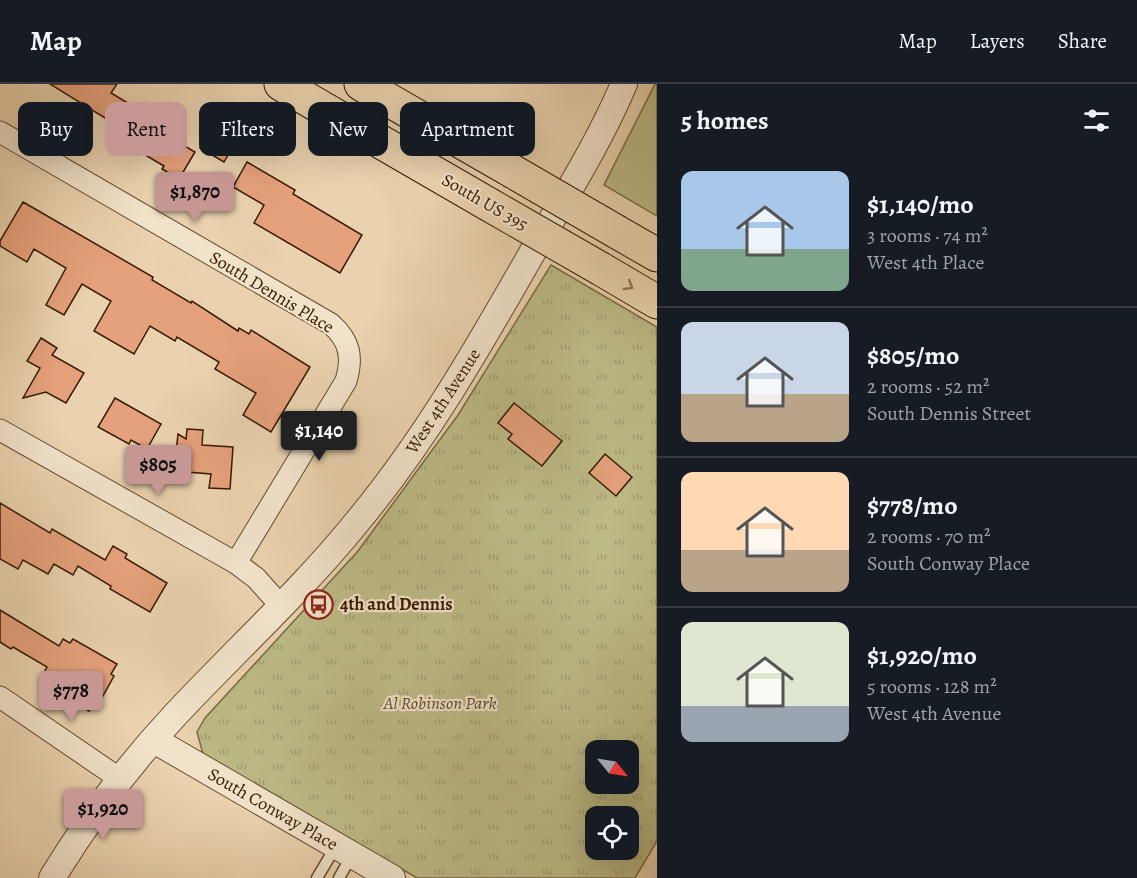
<!DOCTYPE html>
<meta charset="utf-8">
<style>
body{margin:0;font-family:Alegreya,serif;background:#20242c;color:#f1f3f6;height:100vh;display:flex;flex-direction:column;font-size:22px;white-space:nowrap}
*{box-sizing:border-box;margin:0}
p{font-size:20px;color:#9ea1a6}
.icon{flex:none;width:33px;height:33px;fill:none;stroke:currentColor;stroke-width:2;stroke-linecap:round;stroke-linejoin:round}
.map{position:relative;flex:1;overflow:hidden}
.drawer{display:flex;flex-direction:column;background:#171b24;width:480px}
.drawer>*{flex:none}
.hud{position:absolute;left:18px;top:18px;width:549px;height:54px;display:flex;gap:12px}
.needle{width:39px;rotate:120deg}
.controls{position:absolute;left:585px;top:656px;display:grid;gap:12px}
.controls a{display:grid;place-items:center;width:54px;height:54px;border-radius:12px;background:#171b24;box-shadow:0 6px 24px #0002;font-size:30px}
.price{position:absolute;translate:-50% -51px;padding:0 14px;border-radius:6px;background:#c59692;color:#111;font-size:20px;line-height:39px;filter:drop-shadow(0 2px 3px #0008)}
.price::after{content:'';position:absolute;left:50%;top:36px;width:18px;height:14px;margin-left:-9px;background:inherit;clip-path:polygon(0 0,100% 0,50% 100%)}
.price.on{background:#222;color:#fff}
ul{padding:0;list-style:none}
li{display:flex;align-items:center;gap:18px;height:150px;padding:0 24px}
li+li{border-top:2px solid #363941}
li span{display:grid;place-items:center;flex:none;width:168px;height:120px;border-radius:12px;color:#555}
li>.icon{margin-inline-start:auto}
span .icon{width:72px;height:72px;fill:#fffc;stroke-width:1}
li b{font-size:26px}
h2{display:flex;justify-content:space-between;align-items:center;height:72px;padding:0 24px;font-size:26px}
.pill{padding:0 21px;border-radius:12px;background:#171b24;box-shadow:0 6px 24px #0002;font-size:21px;line-height:54px}
.pill.on{background:#c59692;color:#111}
header{display:flex;align-items:center;gap:36px;box-sizing:border-box;height:84px;padding:0 30px;background:#171b24;border-bottom:2px solid #363941}
header strong{font-size:28px}
nav{display:flex;gap:33px;margin-inline-start:auto;font-size:21px}
main{display:flex;flex:1;min-height:0}
.map>svg:first-child{display:block}
.green{fill:#bcba86;stroke:#796a44;stroke-width:1.5}
.park{fill:url(#park-tufts);stroke:#796a44;stroke-width:1.5;fill-rule:evenodd}
.building{fill:#e5a17c;stroke:#361a02;stroke-width:1.5}
.lines{fill:none;stroke-linecap:round;stroke-linejoin:round}
.service-casing{stroke:#63482d;stroke-width:13}
.minor-casing{stroke:#63482d;stroke-width:23}
.tertiary-casing{stroke:#63482d;stroke-width:28}
.trunk-casing{stroke:#361a02;stroke-width:35}
.service{stroke:#f1e2ca;stroke-width:10}
.minor{stroke:#f1e2ca;stroke-width:21}
.tertiary{stroke:#f1e2ca;stroke-width:26}
.trunk{stroke:#ead2ae;stroke-width:33}
.trunk-bridge-casing{stroke:#361a02;stroke-width:35;stroke-linecap:butt}
.trunk-bridge{stroke:#ead2ae;stroke-width:33}
.oneway{stroke:#907658}
.labels{text-anchor:middle;dominant-baseline:central;stroke-width:4.5;stroke-linejoin:round;paint-order:stroke}
.street-label{font-size:18px;fill:#361a02;stroke:#f1e2ca}
.poi-label{font-size:18px;font-weight:bold;fill:#361a02;stroke:#f1e2ca;text-anchor:start}
.park-label{font-size:18px;font-style:italic;fill:#5e4a2a;stroke:#f1e2ca}
</style>
<header>
<strong>Map</strong>
<nav><a>Map</a><a>Layers</a><a>Share</a></nav>
</header>
<main>
<div class="map">
<svg width="657" height="794" viewBox="0 0 657 794">
<defs>
<pattern id="park-tufts" width="24" height="20" patternUnits="userSpaceOnUse" patternTransform="scale(1.5)"><rect width="24" height="20" fill="#bcba86"/><path d="M3 7l-1-3M5 7V3M7 7l1-3M15 17l-1-3M17 17v-4M19 17l1-3" fill="none" stroke="#a29f72"/></pattern>
</defs>
<rect width="100%" height="100%" fill="#ead2ae"/>
<filter id="stains"><feTurbulence type="fractalNoise" baseFrequency=".00333" numOctaves="4"/><feColorMatrix values="0 0 0 0 .2 0 0 0 0 .09 0 0 0 0 .02 0 0 0 .5 -.17"/></filter>
<radialGradient id="worn" r=".72"><stop offset=".6" stop-color="#630" stop-opacity="0"/><stop offset="1" stop-color="#630" stop-opacity=".3"/></radialGradient>
<path class="green" d="M 655,0 L 657,0 L 657,132 L 604,101 Z"/>
<path class="park" d="M 551,181 L 657,243 L 657,757 L 635,794 L 417,794 L 203,670 L 197,648 L 205,634 L 358,467 L 458,331 ZM 596,666 L 628,666 L 628,699 L 596,699 ZM 596,732 L 628,732 L 628,765 L 596,765 Z"/>
<g class="building">
<path d="M 50,0 L 117,0 L 111,9 L 143,28 L 139,35 L 195,68 L 179,95 L 162,85 L 164,82 L 125,59 L 124,61 L 108,52 L 115,40 Z"/>
<path d="M 219,31 L 243,45 L 224,78 L 200,64 Z"/>
<path d="M 247,78 L 295,106 L 293,110 L 362,151 L 340,189 L 254,139 L 264,121 L 233,103 Z"/>
<path d="M 23,118 L 153,193 L 152,196 L 191,219 L 192,217 L 238,247 L 239,244 L 249,250 L 251,246 L 310,283 L 271,348 L 243,331 L 256,309 L 215,285 L 219,278 L 177,253 L 175,257 L 150,242 L 134,270 L 94,247 L 111,217 L 82,200 L 64,231 L 46,221 L 66,184 L 34,165 L 27,178 L 0,162 L 0,157 Z"/>
<path d="M 41,254 L 57,264 L 52,271 L 84,289 L 66,319 L 46,308 L 23,314 L 40,284 L 27,277 Z"/>
<path d="M 115,314 L 161,340 L 147,365 L 131,356 L 129,360 L 98,343 Z"/>
<path d="M 514,319 L 562,357 L 542,382 L 508,355 L 512,350 L 498,339 Z"/>
<path d="M 187,345 L 203,346 L 202,361 L 233,363 L 230,405 L 209,404 L 211,390 L 174,387 L 178,350 L 186,355 Z"/>
<path d="M 605,370 L 632,393 L 616,412 L 589,389 Z"/>
<path d="M 0,419 L 50,449 L 52,445 L 105,476 L 113,462 L 127,470 L 125,474 L 167,499 L 150,528 L 110,505 L 111,502 L 78,482 L 73,491 L 54,480 L 48,490 L 23,476 L 18,485 L 0,475 Z"/>
<path d="M 0,526 L 59,562 L 63,555 L 70,559 L 73,555 L 117,580 L 111,590 L 114,592 L 98,621 L 95,618 L 89,627 L 45,602 L 48,598 L 41,594 L 47,583 L 13,563 L 11,565 L 0,558 Z"/>
</g>
<g class="lines">
<defs>
<g id="service">
<path d="M 317,794 L 336,762"/>
<path d="M 339,794 L 352,771"/>
</g>
<g id="minor">
<path d="M 0,48 L 331,240 C 350,257 353,273 346,297 L 236,479"/>
<path d="M 0,346 L 236,479 L 256,494 L 281,522"/>
<path d="M 0,613 L 120,695"/>
</g>
<g id="tertiary">
<path d="M 154,656 L 392,794"/>
<path d="M 52,794 C 88,735 130,679 177,629 C 237,565 302,506 357,438 C 426,355 479,262 532,169 C 564,114 599,59 624,0"/>
</g>
<g id="trunk">
<path d="M 281,0 L 488,120"/>
<path d="M 361,0 L 512,87"/>
<path d="M 617,148 L 657,171"/>
<path d="M 601,185 L 657,218"/>
</g>
</defs>
<use href="#service" class="service-casing"/>
<use href="#minor" class="minor-casing"/>
<use href="#tertiary" class="tertiary-casing"/>
<use href="#trunk" class="trunk-casing"/>
<use href="#service" class="service"/>
<use href="#minor" class="minor"/>
<use href="#tertiary" class="tertiary"/>
<use href="#trunk" class="trunk"/>
<defs>
<g id="trunk-bridge">
<path d="M 512,87 L 617,148"/>
<path d="M 488,120 L 601,185"/>
</g>
</defs>
<use href="#trunk-bridge" class="trunk-bridge-casing"/>
<use href="#trunk-bridge" class="trunk-bridge"/>
</g>
<defs><path id="oneway-chevron" d="M-2-3.5L2.5 0L-2 3.5" fill="none" stroke-width="1.6" stroke-linecap="round" stroke-linejoin="round" transform="scale(1.5)"/></defs>
<use class="oneway" href="#oneway-chevron" transform="translate(629 202) rotate(31)"/>
<defs>
<symbol id="bus-ring" viewBox="-11 -11 22 22"><circle r="9.5" fill="#f1e2ca" stroke="#8f2418" stroke-width="1.5"/><path d="M-5-6H5V4H4V6H2V4H-2V6H-4V4H-5ZM-3.5-4V0h7V-4ZM-3.5 1.2v1.5H-2V1.2ZM2 1.2v1.5H3.5V1.2Z" fill="#8f2418"/></symbol>
</defs>
<g fill-rule="evenodd">
<use href="#bus-ring" x="302" y="504" width="33" height="33"/>
</g>
<g class="labels">
<g class="street-label">
<text transform="translate(485 118) rotate(30)">South US 395</text>
<text transform="translate(272 208) rotate(31)">South Dennis Place</text>
<text transform="translate(443 317) rotate(-57)">West 4th Avenue</text>
<text transform="translate(273 725) rotate(30)">South Conway Place</text>
</g>
<g class="poi-label">
<text x="340" y="520">4th and Dennis</text>
</g>
<g class="park-label">
<text x="440" y="619">Al Robinson Park</text>
</g>
</g>
<rect width="100%" height="100%" filter="url(#stains)"/>
<rect width="100%" height="100%" fill="url(#worn)"/>
</svg>
<div class="controls">
<a><svg class="needle" viewBox="-14 -14 28 28"><path d="M0-13l5 13h-10z" fill="#e53935"/><path d="M0 13l5-13h-10z" fill="#9ea1a6"/></svg></a>
<a><svg class="icon" aria-label="locate" viewBox="0 0 24 24"><circle cx="12" cy="12" r="6"/><path d="M12 2v4M12 18v4M2 12h4M18 12h4"/></svg></a>
</div>
<b class="price" style="left:195px;top:139px">$1,870</b>
<b class="price on" style="left:319px;top:378px">$1,140</b>
<b class="price" style="left:158px;top:412px">$805</b>
<b class="price" style="left:71px;top:638px">$778</b>
<b class="price" style="left:103px;top:756px">$1,920</b>
<div class="hud">
<a class="pill">Buy</a>
<a class="pill on">Rent</a>
<a class="pill">Filters</a>
<a class="pill">New</a>
<a class="pill">Apartment</a>
</div>
</div>
<section class="drawer">
<h2>5 homes<svg class="icon" aria-label="filters" viewBox="0 0 24 24"><path d="M4 7h16M4 17h16"/><circle cx="9" cy="7" r="2"/><circle cx="15" cy="17" r="2"/></svg></h2>
<ul>
<li><span style="background:linear-gradient(#a9c7e8 65%,#7fa58c 0)"><svg class="icon" aria-label="home" viewBox="0 0 24 24"><path d="M3 11l9-7 9 7M6 9v11h12V9"/></svg></span><div><b>$1,140/mo</b><p>3 rooms · 74 m²</p><p>West 4th Place</p></div></li>
<li><span style="background:linear-gradient(#c9d6e8 60%,#b9a48a 0)"><svg class="icon" aria-label="home" viewBox="0 0 24 24"><path d="M3 11l9-7 9 7M6 9v11h12V9"/></svg></span><div><b>$805/mo</b><p>2 rooms · 52 m²</p><p>South Dennis Street</p></div></li>
<li><span style="background:linear-gradient(#ffd9b3 65%,#b9a48a 0)"><svg class="icon" aria-label="home" viewBox="0 0 24 24"><path d="M3 11l9-7 9 7M6 9v11h12V9"/></svg></span><div><b>$778/mo</b><p>2 rooms · 70 m²</p><p>South Conway Place</p></div></li>
<li><span style="background:linear-gradient(#dfe7d0 70%,#9aa5b1 0)"><svg class="icon" aria-label="home" viewBox="0 0 24 24"><path d="M3 11l9-7 9 7M6 9v11h12V9"/></svg></span><div><b>$1,920/mo</b><p>5 rooms · 128 m²</p><p>West 4th Avenue</p></div></li>
</ul>
</section>
</main>
